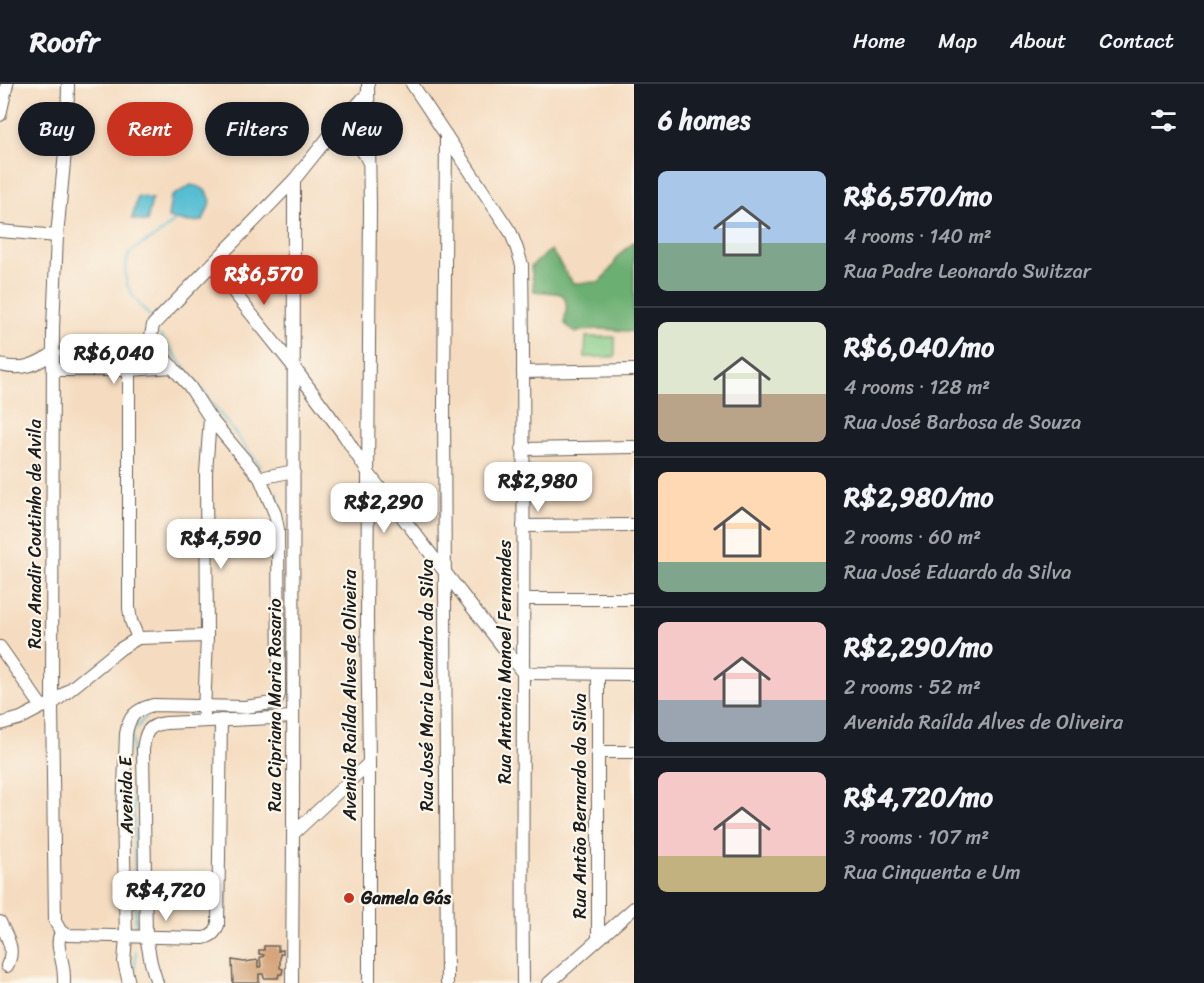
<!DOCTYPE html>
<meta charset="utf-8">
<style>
body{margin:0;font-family:Sriracha,sans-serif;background:#20242c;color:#f1f3f6;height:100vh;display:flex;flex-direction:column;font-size:22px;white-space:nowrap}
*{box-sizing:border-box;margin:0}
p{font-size:20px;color:#9ea1a6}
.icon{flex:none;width:33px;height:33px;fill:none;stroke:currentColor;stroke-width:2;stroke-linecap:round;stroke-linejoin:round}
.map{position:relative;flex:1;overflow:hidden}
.side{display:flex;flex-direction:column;background:#171b24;width:570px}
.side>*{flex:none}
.banner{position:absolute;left:18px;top:18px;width:525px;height:54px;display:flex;gap:12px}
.price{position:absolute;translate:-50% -51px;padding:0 14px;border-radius:12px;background:#fff;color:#222;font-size:20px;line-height:39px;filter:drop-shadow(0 2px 3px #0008)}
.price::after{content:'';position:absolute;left:50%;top:36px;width:18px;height:14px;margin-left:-9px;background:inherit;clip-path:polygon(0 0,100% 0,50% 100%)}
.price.current{background:#c8321e;color:#fff}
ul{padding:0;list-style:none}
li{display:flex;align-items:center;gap:18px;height:150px;padding:0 24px}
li+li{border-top:2px solid #363941}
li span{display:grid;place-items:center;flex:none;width:168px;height:120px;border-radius:9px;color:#555}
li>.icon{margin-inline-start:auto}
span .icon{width:72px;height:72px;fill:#fffc;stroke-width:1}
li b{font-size:26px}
h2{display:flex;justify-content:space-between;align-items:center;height:72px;padding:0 24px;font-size:26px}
.pill{padding:0 21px;border-radius:27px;background:#171b24;box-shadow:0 3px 9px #0003;font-size:21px;line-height:54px}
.pill.current{background:#c8321e;color:#fff}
header{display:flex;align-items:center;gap:36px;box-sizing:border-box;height:84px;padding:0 30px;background:#171b24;border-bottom:2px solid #363941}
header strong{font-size:28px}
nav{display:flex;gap:33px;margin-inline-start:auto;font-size:21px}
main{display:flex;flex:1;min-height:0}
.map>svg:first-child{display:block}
.green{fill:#85cb85;stroke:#507450;stroke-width:1.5}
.forest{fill:#6caf72;stroke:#446647;stroke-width:1.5}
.water{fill:#55bed2;stroke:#386d77;stroke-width:1.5}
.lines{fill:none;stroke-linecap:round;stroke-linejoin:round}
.stream{stroke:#55bed2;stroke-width:2}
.building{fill:#d5a479}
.minor-casing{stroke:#685f55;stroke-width:14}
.minor{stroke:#fff;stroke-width:12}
.poi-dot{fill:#c8321e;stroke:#fbf7ec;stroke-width:2}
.labels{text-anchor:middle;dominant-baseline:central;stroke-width:4.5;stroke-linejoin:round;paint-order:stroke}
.street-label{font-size:18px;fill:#1c1c1c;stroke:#fbf7ec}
.poi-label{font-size:18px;font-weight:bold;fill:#1c1c1c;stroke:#fbf7ec;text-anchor:start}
</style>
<header>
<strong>Roofr</strong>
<nav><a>Home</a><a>Map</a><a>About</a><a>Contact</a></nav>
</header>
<main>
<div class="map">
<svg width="634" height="899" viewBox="0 0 634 899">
<rect width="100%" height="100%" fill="#fbf7ec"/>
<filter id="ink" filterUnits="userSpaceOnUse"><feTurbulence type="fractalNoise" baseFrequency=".0167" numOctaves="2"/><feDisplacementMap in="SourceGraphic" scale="12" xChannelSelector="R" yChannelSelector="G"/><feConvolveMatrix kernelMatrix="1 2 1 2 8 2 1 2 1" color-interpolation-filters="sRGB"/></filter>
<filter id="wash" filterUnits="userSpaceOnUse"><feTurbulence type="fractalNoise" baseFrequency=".008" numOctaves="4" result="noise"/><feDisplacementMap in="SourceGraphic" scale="24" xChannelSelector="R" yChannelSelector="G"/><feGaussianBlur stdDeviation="1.35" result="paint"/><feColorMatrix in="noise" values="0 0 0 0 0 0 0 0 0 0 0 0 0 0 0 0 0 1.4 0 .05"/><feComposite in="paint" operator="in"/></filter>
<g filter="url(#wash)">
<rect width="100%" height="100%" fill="#f5dcc0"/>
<g class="green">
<path d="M 356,33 L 359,37 L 358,56 L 339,47 L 351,34 Z"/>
<path d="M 586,253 L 615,253 L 615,273 L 585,273 Z"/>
</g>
<path class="forest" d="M 634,158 L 634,248 C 615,246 594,242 575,249 L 565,240 C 564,227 570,225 563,211 L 556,209 L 534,207 L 531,182 L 551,166 L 573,199 L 600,198 L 613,182 L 618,172 Z"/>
<g class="water">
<path d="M 191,101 C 203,103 207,106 211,117 L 203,137 L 185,138 L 168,134 L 171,113 Z"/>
<path d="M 138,112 L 152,115 L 147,138 L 132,135 Z"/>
</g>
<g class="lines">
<g class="stream">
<path d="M 151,233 C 138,219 123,205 126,185 C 126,180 127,175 129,171 C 135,162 148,158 156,152 C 164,147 171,140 178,134"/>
<path d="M 160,251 L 261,383"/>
<path d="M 277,408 L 282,436"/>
<path d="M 267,626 L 275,625 L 283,618 L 283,616"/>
<path d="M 173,627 L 199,629"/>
<path d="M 136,844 L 132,650 L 148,629 L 161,627"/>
<path d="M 134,896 L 136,867"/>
</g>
</g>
<g id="blocks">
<path class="building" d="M 264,862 L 278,862 L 278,867 L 283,866 L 283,870 L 280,870 L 280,884 L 283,885 L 282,890 L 279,890 L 278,894 L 264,894 L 263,890 L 259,890 L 259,899 L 233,899 L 232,876 L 244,878 L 258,876 L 258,883 L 261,883 L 260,873 L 263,873 L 264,871 L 259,870 L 259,866 L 264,866 Z"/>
</g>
</g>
<g filter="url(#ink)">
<use href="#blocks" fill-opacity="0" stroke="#685f55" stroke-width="1.5"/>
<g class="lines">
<defs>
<g id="minor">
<path d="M 68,0 L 67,47 L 57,152 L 53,244 L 52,620 L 55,837 L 61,848 L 68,851 L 204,854 C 212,852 215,849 218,841 L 221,636"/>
<path d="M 368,0 L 370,122 L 367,536 L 369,679 L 369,899"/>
<path d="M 412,0 L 511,149 L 517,165 L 522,181 C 526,420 521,660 523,899"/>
<path d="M 0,31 L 7,0"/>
<path d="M 330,51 C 351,56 359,57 368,77"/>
<path d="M 446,51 L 444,319 L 447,899"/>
<path d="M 0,147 L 57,152"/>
<path d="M 212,181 L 293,282 L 344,351 L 369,390 L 523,589 L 634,590"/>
<path d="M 0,281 C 23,287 35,281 54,269"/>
<path d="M 54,286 L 129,286 L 173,283"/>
<path d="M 129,286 L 129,524 L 131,537 L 138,554"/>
<path d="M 523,288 L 634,286"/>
<path d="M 522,365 L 634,363"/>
<path d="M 260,394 L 294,387"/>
<path d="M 523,442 L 634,441"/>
<path d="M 524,515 L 634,515"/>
<path d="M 0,563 L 42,623 L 52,620 L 120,565 L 138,554 L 207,552"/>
<path d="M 598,590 L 598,855"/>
<path d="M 204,630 L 207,552 L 206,389 L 210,334"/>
<path d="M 0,640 L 21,634 L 42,623"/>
<path d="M 597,668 L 634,668"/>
<path d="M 293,750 L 369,679"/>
<path d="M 0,838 C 7,854 16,865 7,882"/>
<path d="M 61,848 C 56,859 60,867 62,878 C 64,885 64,892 64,899"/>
<path d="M 129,899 L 124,878 L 126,853 L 123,731 L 126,650 C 129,632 135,626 153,621 L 245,623 L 272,619 L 277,616 L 279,610 L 278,445 L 275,430 L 260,394 L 210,334 L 190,303 L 156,265 L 151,252 L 153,241 L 294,96 L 330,51 L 368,9"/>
<path d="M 157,899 L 151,879 L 146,852 L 143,666 C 145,649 147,641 166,639 L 293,633"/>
<path d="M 292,899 L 293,750 L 294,96"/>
<path d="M 549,899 L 634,824"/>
</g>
</defs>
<use href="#minor" class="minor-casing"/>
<use href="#minor" class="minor"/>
</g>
</g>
<circle class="poi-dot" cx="349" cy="814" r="6"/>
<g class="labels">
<g class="street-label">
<text transform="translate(35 450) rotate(-90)">Rua Anadir Coutinho de Avila</text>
<text transform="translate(505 578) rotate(-90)">Rua Antonia Manoel Fernandes</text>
<text transform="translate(427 601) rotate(-90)">Rua José Maria Leandro da Silva</text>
<text transform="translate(350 611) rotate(-90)">Avenida Raílda Alves de Oliveira</text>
<text transform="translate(275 621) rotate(-90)">Rua Cipriana Maria Rosario</text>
<text transform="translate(126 711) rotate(-91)">Avenida E</text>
<text transform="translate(580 722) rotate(-90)">Rua Antão Bernardo da Silva</text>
</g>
<g class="poi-label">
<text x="361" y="814">Gamela Gás</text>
</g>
</g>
</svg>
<b class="price current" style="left:264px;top:222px">R$6,570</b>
<b class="price" style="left:114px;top:301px">R$6,040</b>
<b class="price" style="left:538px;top:429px">R$2,980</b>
<b class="price" style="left:384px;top:450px">R$2,290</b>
<b class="price" style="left:221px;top:486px">R$4,590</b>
<b class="price" style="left:166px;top:838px">R$4,720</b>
<div class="banner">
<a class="pill">Buy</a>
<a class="pill current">Rent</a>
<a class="pill">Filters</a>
<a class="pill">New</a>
</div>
</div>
<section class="side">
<h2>6 homes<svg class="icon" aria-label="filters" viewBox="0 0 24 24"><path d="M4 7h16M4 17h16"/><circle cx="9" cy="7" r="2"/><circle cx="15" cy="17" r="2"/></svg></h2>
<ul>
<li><span style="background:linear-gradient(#a9c7e8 60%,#7fa58c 0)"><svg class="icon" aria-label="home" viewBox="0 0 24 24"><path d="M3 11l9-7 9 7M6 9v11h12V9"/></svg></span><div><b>R$6,570/mo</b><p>4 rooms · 140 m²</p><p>Rua Padre Leonardo Switzar</p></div></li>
<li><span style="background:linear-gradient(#dfe7d0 60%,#b9a48a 0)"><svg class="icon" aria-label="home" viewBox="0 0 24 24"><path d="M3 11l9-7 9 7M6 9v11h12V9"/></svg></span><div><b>R$6,040/mo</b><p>4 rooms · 128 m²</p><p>Rua José Barbosa de Souza</p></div></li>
<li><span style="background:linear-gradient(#ffd9b3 75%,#7fa58c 0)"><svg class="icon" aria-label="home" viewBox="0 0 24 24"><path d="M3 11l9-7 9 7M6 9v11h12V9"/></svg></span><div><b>R$2,980/mo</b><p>2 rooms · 60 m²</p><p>Rua José Eduardo da Silva</p></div></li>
<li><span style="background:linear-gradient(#f6c9c9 65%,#9aa5b1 0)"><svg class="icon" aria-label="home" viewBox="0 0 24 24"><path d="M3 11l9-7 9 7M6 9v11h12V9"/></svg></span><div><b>R$2,290/mo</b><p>2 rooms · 52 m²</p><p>Avenida Raílda Alves de Oliveira</p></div></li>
<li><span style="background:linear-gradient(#f6c9c9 70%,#c2b280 0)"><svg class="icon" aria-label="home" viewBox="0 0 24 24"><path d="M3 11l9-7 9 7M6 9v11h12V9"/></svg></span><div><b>R$4,720/mo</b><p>3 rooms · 107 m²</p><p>Rua Cinquenta e Um</p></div></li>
</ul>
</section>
</main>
